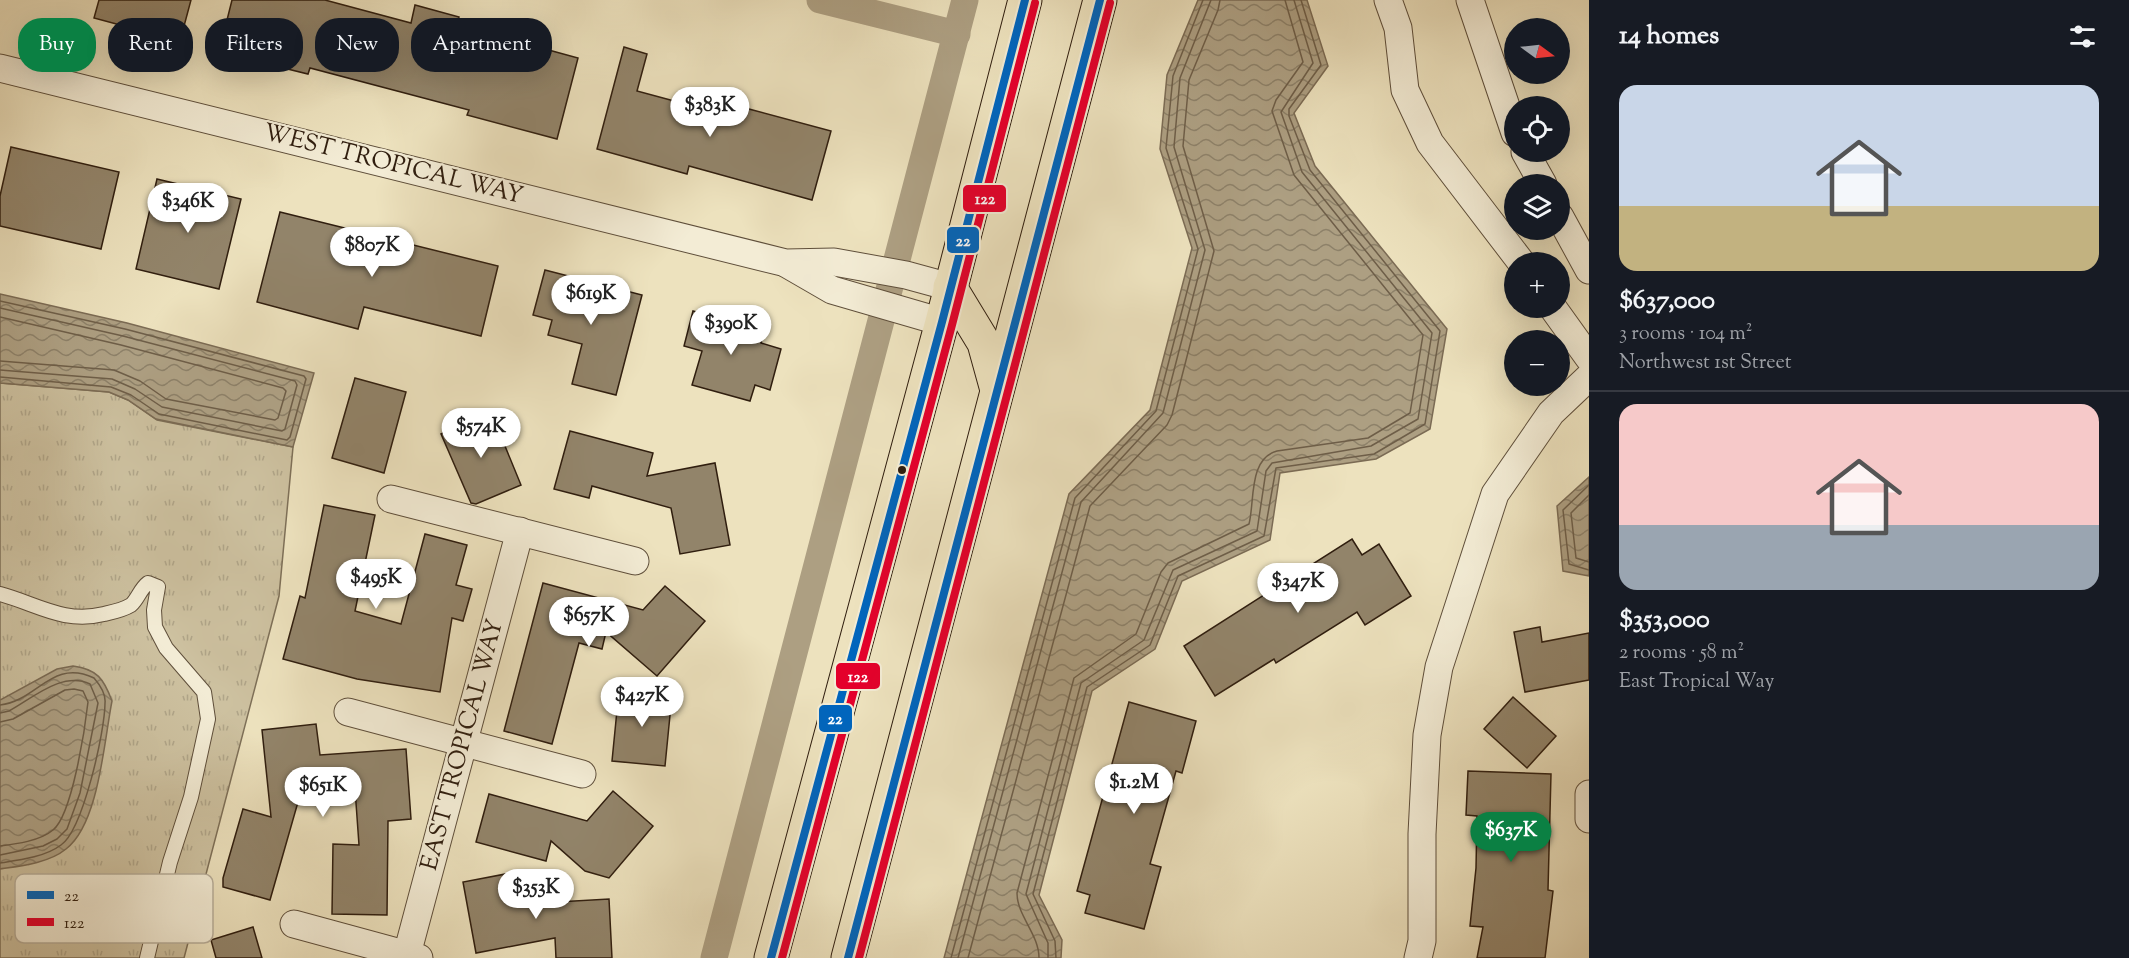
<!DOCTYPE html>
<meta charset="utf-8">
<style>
body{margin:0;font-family:"Sorts Mill Goudy",serif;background:#20242c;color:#f1f3f6;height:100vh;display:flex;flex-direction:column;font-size:22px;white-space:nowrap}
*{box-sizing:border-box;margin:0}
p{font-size:20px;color:#9ea1a6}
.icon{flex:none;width:33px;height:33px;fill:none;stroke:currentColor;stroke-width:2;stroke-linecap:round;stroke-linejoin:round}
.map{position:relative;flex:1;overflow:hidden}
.sheet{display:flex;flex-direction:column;background:#171b24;width:540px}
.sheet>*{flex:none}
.hud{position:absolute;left:18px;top:18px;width:570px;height:54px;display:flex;gap:12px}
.needle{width:39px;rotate:105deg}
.tools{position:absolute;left:1504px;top:18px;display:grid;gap:12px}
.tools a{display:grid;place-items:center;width:66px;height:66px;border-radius:50%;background:#171b24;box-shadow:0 6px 24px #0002;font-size:30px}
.price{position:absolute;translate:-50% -51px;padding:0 14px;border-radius:21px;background:#fff;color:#222;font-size:20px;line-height:39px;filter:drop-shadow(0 2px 3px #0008)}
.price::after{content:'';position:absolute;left:50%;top:36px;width:18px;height:14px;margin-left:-9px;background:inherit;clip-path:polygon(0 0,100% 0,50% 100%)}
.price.on{background:#0b8043;color:#fff}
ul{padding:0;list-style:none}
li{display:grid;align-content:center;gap:12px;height:318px;padding:0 30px}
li+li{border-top:2px solid #363941}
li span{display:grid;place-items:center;height:186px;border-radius:18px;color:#555}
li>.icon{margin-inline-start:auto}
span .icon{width:108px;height:108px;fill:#fffc;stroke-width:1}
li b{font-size:26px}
h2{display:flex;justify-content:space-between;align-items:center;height:72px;padding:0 30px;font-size:26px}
.pill{padding:0 21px;border-radius:24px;background:#171b24;box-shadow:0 6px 24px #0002;font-size:21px;line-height:54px}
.pill.on{background:#0b8043;color:#fff}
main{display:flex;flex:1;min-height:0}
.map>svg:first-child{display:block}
.grass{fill:url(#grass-tufts);stroke:#7e7058;stroke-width:1.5}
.water{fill:url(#water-waves);stroke:#7b6b54;stroke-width:1.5}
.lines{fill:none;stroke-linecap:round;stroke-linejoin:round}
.shore{stroke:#6e5e48;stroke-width:1.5}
.canal{stroke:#ad9f82;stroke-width:27}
.building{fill:#92846a;stroke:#301e0f;stroke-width:1.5}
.lane-casing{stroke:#5f4f3b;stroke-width:16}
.street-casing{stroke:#5f4f3b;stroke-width:29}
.primary-casing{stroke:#301e0f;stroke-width:35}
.lane{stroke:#f3ecd5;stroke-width:14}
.street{stroke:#f3ecd5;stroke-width:27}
.primary{stroke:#ede2be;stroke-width:33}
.bus-1-casing{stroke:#f3ecd5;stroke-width:12}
.bus-2-casing{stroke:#f3ecd5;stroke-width:12}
.bus-1{stroke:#0065bd;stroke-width:8}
.bus-2{stroke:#e4002b;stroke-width:8}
.bus-dot{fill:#301e0f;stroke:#f3ecd5;stroke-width:2}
.labels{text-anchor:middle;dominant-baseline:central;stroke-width:4.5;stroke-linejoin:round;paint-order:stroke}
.street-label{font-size:24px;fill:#301e0f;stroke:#f3ecd5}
.key{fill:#f3ecd5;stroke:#b8ae9a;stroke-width:1.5}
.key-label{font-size:16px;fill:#301e0f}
.line-badge{stroke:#f3ecd5;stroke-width:2}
.badge-label{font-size:16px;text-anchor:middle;font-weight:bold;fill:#fff}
</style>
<main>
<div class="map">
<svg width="1589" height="958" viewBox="0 0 1589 958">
<defs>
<pattern id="grass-tufts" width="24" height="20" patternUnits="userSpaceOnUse" patternTransform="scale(1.5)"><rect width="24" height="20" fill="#cdc1a0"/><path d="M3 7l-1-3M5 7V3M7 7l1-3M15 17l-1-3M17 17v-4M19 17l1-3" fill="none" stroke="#b0a589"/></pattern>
<pattern id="water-waves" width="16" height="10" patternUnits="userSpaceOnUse" patternTransform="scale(1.5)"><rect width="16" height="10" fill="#ad9f82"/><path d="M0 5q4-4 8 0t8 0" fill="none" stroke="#8d8169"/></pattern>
</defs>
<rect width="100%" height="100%" fill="#ede2be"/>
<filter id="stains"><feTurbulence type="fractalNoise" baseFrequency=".00333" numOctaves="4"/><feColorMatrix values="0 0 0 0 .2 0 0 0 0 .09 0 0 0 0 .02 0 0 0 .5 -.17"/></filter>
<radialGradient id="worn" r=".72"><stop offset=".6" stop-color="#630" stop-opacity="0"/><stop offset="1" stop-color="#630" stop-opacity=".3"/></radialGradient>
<path class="grass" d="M 0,383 L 109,392 L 128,400 L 157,420 L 293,447 L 279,596 L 184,958 L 0,958 Z"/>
<g class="water">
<path d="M 1198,0 L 1307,0 L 1328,66 L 1294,113 L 1315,166 L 1447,329 L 1430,429 L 1376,459 L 1280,473 L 1270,540 L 1182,581 L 1155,649 L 1092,691 L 1039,895 L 1062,940 L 1061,958 L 944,958 L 1069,494 L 1150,410 L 1192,248 L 1160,149 L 1167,75 Z"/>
<path d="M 0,294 L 127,323 L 314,373 L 293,447 L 156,419 L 128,400 L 109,392 L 0,383 Z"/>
<path d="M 1589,477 L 1589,576 L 1563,571 L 1557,506 Z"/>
<path d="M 73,666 C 97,669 104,679 112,701 C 104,741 99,824 66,849 C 49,863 21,866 0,869 L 0,700 L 57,669 Z"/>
</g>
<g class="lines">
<g class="shore">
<path d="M 0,301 L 125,329 L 304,376 L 306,379 L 290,437 L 287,440 L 159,414 L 131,395 L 111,387 L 0,377"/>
<path d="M 0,308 L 123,336 L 295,381 L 297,385 L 285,429 L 282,431 L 162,407 L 135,389 L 112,379 L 0,370"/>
<path d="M 0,317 L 121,345 L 283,388 L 286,391 L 278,418 L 275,420 L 166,399 L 140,381 L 114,370 L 0,361"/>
<path d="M 1589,485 L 1563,510 L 1569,564 L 1589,570"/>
<path d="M 1589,495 L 1571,513 L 1576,558 L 1589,562"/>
<path d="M 0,705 C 37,701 52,658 94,678 C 100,685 106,694 105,703 C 105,731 83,830 61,845 C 45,857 20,860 0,863"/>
<path d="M 0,713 L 9,711 C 33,698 62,671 90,684 L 98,703 L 80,793 L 67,829 L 57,839 L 43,846 L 0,855"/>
<path d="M 0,722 L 13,719 L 65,690 L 74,689 L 83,691 L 88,702 C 85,729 72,815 53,830 C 40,841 16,844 0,846"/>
<path d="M 951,958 L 1075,498 L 1156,411 L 1198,249 L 1166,148 L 1173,76 L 1203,0"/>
<path d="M 958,958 L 1081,502 L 1163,413 L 1205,250 L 1174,147 L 1180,78 L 1211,0"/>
<path d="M 968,958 L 1090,506 L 1167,425 L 1172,415 L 1214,251 L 1183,146 L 1189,80 L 1218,10 L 1220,0"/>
<path d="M 1039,958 C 1039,934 1017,916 1017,893 L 1074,678 L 1136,634 L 1161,572 L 1168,563 L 1249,524 C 1255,501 1248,459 1277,451 L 1368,438 L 1410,413 L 1423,335 L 1294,175 L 1272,111 L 1276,100 L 1303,62 L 1285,0"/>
<path d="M 1048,958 L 1048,943 L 1026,894 L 1081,683 L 1144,640 L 1173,570 L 1257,531 L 1266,471 L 1272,463 L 1371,446 L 1418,419 L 1432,333 L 1302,172 L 1281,112 L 1313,63 L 1294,0"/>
<path d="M 1056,958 L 1055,941 L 1033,894 L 1087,687 L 1150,645 L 1178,576 L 1264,536 L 1276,468 L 1374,454 L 1425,424 L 1440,331 L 1310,170 L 1289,116 L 1289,109 L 1321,65 L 1301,0"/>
</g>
<g class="canal">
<path d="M 820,0 L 957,34"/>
<path d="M 714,958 L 965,0"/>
</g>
</g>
<g class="building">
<path d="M 99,0 L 191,0 L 180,41 L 94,18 Z"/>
<path d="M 232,0 L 325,0 L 411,23 L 415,5 L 459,17 L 451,46 L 518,64 L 523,43 L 578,58 L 557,139 L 467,115 L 469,110 L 310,68 L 308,74 L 219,52 Z"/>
<path d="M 624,47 L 647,54 L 637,91 L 741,119 L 745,108 L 831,131 L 812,200 L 689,166 L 687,174 L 597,149 Z"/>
<path d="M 11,147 L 119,172 L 101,249 L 0,226 L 0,196 Z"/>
<path d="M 157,179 L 241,199 L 219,289 L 136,269 Z"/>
<path d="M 280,212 L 498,266 L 481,336 L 364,307 L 358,329 L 257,302 Z"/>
<path d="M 545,270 L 642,295 L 616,395 L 572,384 L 582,344 L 548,335 L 552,320 L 533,315 Z"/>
<path d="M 693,311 L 764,330 L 761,343 L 781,349 L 770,390 L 755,385 L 750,401 L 692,385 L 702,351 L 684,346 Z"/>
<path d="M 355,378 L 406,392 L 384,473 L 332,458 Z"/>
<path d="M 491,412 L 521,485 L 476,504 L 471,503 L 441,434 Z"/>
<path d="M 570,431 L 653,453 L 647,476 L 715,463 L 730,545 L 680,554 L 671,508 L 592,486 L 589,498 L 554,489 Z"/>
<path d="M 324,505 L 375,515 L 355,611 L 401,624 L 425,534 L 467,545 L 456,585 L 472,589 L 463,621 L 452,618 L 440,692 L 357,679 L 283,659 L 300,596 L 305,598 Z"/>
<path d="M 1352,539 L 1362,555 L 1379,544 L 1411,596 L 1365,625 L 1357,612 L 1276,663 L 1274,659 L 1215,696 L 1184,646 Z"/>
<path d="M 543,583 L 643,610 L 665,586 L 705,621 L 657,676 L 606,632 L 602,649 L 579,643 L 552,744 L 504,731 Z"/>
<path d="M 1540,627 L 1542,642 L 1589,633 L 1589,680 L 1525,692 L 1514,632 Z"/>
<path d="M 619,690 L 672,695 L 665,766 L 612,761 Z"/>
<path d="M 1513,697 L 1556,736 L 1527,768 L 1484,729 Z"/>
<path d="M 1129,702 L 1196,721 L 1182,773 L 1176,771 L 1150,864 L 1161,867 L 1144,929 L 1085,913 L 1090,895 L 1077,891 Z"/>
<path d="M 316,724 L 320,755 L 406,749 L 411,819 L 388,821 L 387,915 L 332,914 L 333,844 L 359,845 L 355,789 L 300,795 L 270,900 L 223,887 L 223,878 L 243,809 L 271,817 L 262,730 Z"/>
<path d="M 1468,771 L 1551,774 L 1548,890 L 1553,891 L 1545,958 L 1477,958 L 1483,927 L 1470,926 L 1476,868 L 1477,816 L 1466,815 Z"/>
<path d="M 613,791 L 653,826 L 609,878 L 585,871 L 551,841 L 546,861 L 476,842 L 489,794 L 587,821 Z"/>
<path d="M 516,872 L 522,904 L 609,899 L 612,958 L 556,958 L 555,938 L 476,953 L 463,882 Z"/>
<path d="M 253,927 L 262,958 L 216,958 L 211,940 Z"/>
</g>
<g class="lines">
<defs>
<path id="lane" d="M 0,594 C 37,604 64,624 104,614 C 113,612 123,610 131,605 C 138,599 140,589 148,583 L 158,587 L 154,610 L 155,627 L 166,648 L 204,692 L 208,719 L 191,797 L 170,862 L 147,958"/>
<g id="street">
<path d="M 1388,0 L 1398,28 L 1405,90 L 1430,143 L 1521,262"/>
<path d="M 1470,0 L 1515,133"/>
<path d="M 0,68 L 786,263 L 834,262 L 906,275 L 950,287"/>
<path d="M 1525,152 L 1543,184"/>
<path d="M 1560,217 L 1589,270"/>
<path d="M 787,264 L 832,290 L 942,322"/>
<path d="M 1553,308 L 1589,358"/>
<path d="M 391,499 L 635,561"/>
<path d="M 348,712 L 582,774"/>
<path d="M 1589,794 L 1589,819"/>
<path d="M 294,924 L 419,958"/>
<path d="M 406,958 L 520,531"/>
<path d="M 1418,958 L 1422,941 L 1422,834 L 1427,735 L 1439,667 L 1495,494 L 1551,413 L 1589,377"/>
</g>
<g id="primary">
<path d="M 950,287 L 984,343 L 997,390"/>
<path d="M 771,958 L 942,322 L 1025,0"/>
<path d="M 848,958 L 1100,0"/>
</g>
</defs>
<use href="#lane" class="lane-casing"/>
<use href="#street" class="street-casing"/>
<use href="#primary" class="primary-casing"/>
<use href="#lane" class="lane"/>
<use href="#street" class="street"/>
<use href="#primary" class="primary"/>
<defs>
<g id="bus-1">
<path d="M 771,958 L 942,322 L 1025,0"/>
<path d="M 848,958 L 1100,0"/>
</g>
<g id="bus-2">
<path d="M 782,958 L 952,325 L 1035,3"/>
<path d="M 859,958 L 1110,3"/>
</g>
</defs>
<use href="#bus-1" class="bus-1-casing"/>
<use href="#bus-2" class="bus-2-casing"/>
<use href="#bus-1" class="bus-1"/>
<use href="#bus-2" class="bus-2"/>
</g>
<circle class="bus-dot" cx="902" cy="470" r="5"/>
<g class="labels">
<g class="street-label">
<text transform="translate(393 165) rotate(14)">WEST TROPICAL WAY</text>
<text transform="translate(463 745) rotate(-75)">EAST TROPICAL WAY</text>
</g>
</g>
<rect x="15" y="874" width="198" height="69" rx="9" class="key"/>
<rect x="27" y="891" width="27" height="8" fill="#0065bd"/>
<rect x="27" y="918" width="27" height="8" fill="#e4002b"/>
<g class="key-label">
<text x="64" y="901">22</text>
<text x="64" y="928">122</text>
</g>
<g class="line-badge">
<rect x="962" y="184" width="45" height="29" rx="6" fill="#e4002b"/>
<rect x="946" y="226" width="34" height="28" rx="6" fill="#0065bd"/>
<rect x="835" y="662" width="46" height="28" rx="6" fill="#e4002b"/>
<rect x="818" y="704" width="35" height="29" rx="6" fill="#0065bd"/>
</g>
<g class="badge-label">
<text x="985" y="204">122</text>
<text x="963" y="246">22</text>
<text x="858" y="682">122</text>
<text x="835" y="724">22</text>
</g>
<rect width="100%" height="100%" filter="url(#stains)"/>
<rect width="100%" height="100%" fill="url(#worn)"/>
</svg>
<div class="tools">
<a><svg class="needle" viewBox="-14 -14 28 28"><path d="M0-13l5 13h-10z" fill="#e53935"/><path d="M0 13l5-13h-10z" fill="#9ea1a6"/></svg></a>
<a><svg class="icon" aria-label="locate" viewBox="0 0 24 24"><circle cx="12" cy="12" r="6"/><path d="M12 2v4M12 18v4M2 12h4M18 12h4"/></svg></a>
<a><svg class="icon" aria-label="layers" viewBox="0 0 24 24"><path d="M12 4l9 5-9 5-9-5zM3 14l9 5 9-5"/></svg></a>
<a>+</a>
<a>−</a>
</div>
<b class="price" style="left:710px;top:138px">$383K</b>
<b class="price" style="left:188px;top:234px">$346K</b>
<b class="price" style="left:372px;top:278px">$807K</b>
<b class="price" style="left:591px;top:326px">$619K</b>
<b class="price" style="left:731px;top:356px">$390K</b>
<b class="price" style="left:481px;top:459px">$574K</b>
<b class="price" style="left:376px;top:610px">$495K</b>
<b class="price" style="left:1298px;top:614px">$347K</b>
<b class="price" style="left:589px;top:648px">$657K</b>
<b class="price" style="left:642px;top:728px">$427K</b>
<b class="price" style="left:1134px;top:815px">$1.2M</b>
<b class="price" style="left:323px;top:818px">$651K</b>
<b class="price on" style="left:1511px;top:863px">$637K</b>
<b class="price" style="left:536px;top:920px">$353K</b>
<div class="hud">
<a class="pill on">Buy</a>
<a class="pill">Rent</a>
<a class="pill">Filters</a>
<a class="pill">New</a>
<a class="pill">Apartment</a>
</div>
</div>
<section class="sheet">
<h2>14 homes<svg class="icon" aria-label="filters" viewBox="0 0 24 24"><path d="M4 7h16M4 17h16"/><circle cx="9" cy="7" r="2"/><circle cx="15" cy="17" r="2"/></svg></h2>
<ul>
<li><span style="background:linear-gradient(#c9d6e8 65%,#c2b280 0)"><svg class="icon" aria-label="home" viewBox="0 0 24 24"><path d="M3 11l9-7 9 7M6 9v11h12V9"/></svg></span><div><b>$637,000</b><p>3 rooms · 104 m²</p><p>Northwest 1st Street</p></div></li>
<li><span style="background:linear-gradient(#f6c9c9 65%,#9aa5b1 0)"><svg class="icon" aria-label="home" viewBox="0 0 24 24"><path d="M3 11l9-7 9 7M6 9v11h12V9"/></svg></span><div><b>$353,000</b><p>2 rooms · 58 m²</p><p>East Tropical Way</p></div></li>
</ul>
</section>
</main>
